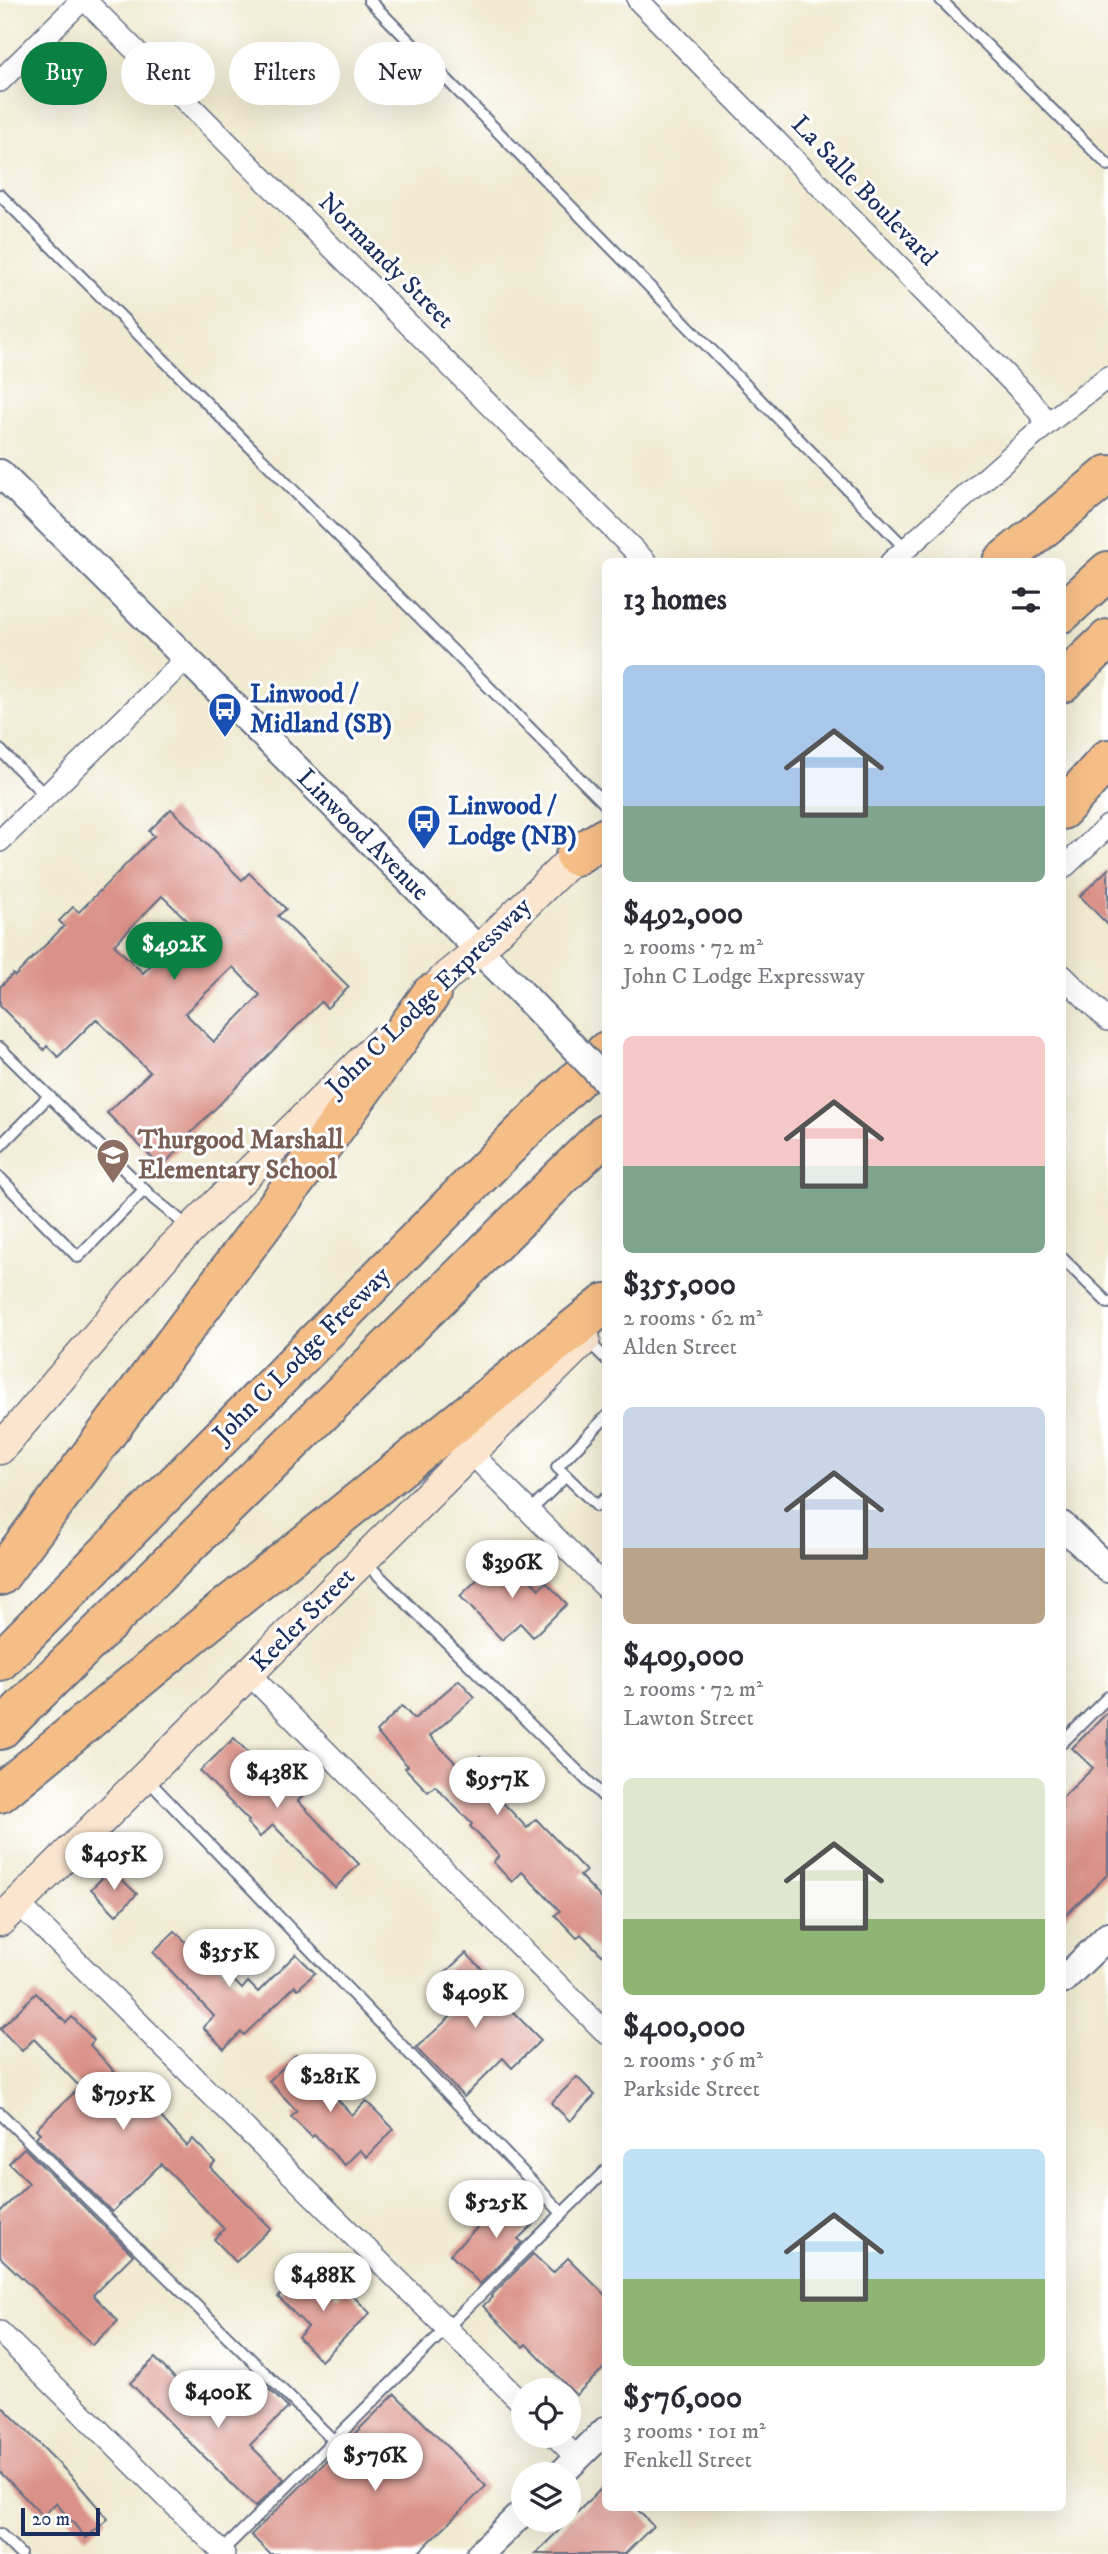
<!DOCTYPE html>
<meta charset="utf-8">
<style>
body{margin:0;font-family:"IM FELL DW Pica",serif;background:#f2f2f3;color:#2b2b33;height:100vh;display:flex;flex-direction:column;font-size:26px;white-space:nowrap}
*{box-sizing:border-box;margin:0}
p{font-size:23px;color:#7c7c81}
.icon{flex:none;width:38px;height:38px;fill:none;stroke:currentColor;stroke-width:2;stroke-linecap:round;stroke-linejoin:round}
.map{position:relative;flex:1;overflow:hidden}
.details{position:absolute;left:602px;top:558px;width:464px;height:1953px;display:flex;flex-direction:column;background:#fff;border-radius:10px;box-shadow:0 7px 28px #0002}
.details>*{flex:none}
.top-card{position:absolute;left:21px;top:42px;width:476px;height:63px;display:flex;gap:14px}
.controls{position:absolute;left:511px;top:2378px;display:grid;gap:14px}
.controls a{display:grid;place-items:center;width:70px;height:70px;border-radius:50%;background:#fff;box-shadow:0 7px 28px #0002;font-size:35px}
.scale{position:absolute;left:21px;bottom:18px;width:79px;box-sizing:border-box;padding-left:7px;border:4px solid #1b2f5e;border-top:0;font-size:19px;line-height:24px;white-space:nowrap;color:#1b2f5e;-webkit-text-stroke:5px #fff;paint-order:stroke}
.price{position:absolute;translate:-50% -60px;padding:0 16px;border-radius:24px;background:#fff;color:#222;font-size:23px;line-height:46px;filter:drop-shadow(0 2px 4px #0008)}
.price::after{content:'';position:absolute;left:50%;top:42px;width:21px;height:16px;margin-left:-10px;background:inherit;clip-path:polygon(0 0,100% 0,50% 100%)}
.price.selected{background:#0b8043;color:#fff}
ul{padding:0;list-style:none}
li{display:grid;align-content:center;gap:14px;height:371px;padding:0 21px}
li span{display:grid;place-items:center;height:217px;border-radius:10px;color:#555}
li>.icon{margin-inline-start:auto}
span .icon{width:126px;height:126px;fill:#fffc;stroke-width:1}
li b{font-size:30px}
h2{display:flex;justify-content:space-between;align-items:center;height:84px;padding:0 21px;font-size:30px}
.pill{padding:0 24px;border-radius:32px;background:#fff;box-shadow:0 7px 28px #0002;font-size:24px;line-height:63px}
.pill.selected{background:#0b8043;color:#fff}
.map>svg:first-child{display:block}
.building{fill:#da9187;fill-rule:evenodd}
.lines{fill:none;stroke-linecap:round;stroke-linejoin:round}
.service-casing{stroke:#667086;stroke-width:14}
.minor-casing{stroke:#667086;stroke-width:24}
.tertiary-casing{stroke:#667086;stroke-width:30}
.secondary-casing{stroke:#667086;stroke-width:33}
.motorway-casing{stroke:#667086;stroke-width:42}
.service{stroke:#fff;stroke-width:10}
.minor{stroke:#fff;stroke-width:21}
.tertiary{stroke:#fff;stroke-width:26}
.secondary{stroke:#fbe5cf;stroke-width:30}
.motorway{stroke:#f6be87;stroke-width:38}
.tertiary-bridge-casing{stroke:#667086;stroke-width:30;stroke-linecap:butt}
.tertiary-bridge{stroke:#fff;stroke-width:26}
.labels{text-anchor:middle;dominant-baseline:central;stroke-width:6;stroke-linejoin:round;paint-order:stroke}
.street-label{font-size:26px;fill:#1b2f5e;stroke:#fff}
.transit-label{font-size:26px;font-weight:bold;fill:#164399;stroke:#fff;text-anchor:start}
.education-label{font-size:26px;font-weight:bold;fill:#785e54;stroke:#fff;text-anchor:start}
</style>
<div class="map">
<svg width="1108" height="2554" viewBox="0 0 1108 2554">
<rect width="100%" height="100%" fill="#fff"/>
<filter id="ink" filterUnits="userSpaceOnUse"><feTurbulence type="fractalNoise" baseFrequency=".0143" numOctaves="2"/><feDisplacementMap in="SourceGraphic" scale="14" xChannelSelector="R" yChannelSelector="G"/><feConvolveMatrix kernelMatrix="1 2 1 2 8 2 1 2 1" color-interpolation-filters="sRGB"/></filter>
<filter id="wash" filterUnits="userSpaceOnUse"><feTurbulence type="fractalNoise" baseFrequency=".00686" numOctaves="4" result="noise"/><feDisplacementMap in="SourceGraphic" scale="28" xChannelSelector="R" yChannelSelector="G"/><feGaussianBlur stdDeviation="1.57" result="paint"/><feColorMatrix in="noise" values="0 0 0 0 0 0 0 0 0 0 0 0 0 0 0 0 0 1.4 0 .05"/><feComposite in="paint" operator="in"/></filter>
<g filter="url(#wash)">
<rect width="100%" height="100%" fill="#f0ead0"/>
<g id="blocks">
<g class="building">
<path d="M 171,809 L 242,880 L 249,873 L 286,909 L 278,916 L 349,987 L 327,1008 L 321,1002 L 182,1142 L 184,1144 L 161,1167 L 107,1113 L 150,1072 L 96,1019 L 58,1057 L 47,1046 L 44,1050 L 0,1006 L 0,987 L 13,974 L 15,976 L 64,926 L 59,921 L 73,907 L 79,912 L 154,836 L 149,831 ZM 162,896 L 192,925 L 143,973 L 114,945 ZM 233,967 L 260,995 L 214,1042 L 185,1013 Z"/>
<path d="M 1108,869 L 1108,925 L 1080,896 Z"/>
<path d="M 504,1554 L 539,1589 L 546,1582 L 567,1604 L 533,1637 L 520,1623 L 502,1640 L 460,1596 Z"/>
<path d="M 459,1680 L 475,1697 L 430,1736 L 464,1772 L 480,1756 L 501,1778 L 490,1789 L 527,1828 L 536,1819 L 586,1871 L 580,1876 L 606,1903 L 606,1959 L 581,1934 L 577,1938 L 555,1915 L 560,1911 L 522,1872 L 512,1882 L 493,1862 L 499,1856 L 470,1826 L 472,1824 L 435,1786 L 428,1792 L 405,1768 L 408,1766 L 376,1732 L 402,1706 L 414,1719 Z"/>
<path d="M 1108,1712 L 1108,1874 L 1062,1919 L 1062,1798 L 1093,1768 L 1072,1748 Z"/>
<path d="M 234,1738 L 273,1778 L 280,1772 L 303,1796 L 298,1801 L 359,1864 L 335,1888 L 273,1825 L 260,1837 L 247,1823 L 249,1821 L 200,1771 Z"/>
<path d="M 111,1869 L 137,1894 L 116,1915 L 91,1889 Z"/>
<path d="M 175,1931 L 208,1965 L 214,1960 L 242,1989 L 248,1982 L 258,1992 L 296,1954 L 315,1973 L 298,1989 L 295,1986 L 244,2035 L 241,2032 L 224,2049 L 203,2027 L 214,2016 L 153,1952 Z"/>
<path d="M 466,1953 L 488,1975 L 482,1981 L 541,2040 L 512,2068 L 503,2058 L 464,2097 L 416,2048 L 458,2010 L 433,1984 Z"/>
<path d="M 36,1993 L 66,2023 L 72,2017 L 94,2040 L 90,2045 L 134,2093 L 156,2115 L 158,2114 L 187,2146 L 193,2139 L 215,2162 L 210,2167 L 271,2228 L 236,2262 L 214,2239 L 224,2229 L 161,2164 L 112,2212 L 36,2137 L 40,2133 L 36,2129 L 80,2087 L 34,2039 L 22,2051 L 0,2029 Z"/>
<path d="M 296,2055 L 352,2115 L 366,2101 L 394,2129 L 367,2157 L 360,2150 L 345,2165 L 314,2135 L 312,2137 L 291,2117 L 297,2111 L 269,2081 Z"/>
<path d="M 577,2077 L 595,2095 L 570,2121 L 551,2103 Z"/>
<path d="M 24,2148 L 133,2255 L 93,2295 L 118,2321 L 93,2345 L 0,2257 L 0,2212 L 29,2183 L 9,2163 Z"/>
<path d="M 522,2194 L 543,2215 L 518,2239 L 522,2242 L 480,2284 L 450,2254 L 484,2221 L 489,2226 Z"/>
<path d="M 533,2254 L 553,2273 L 568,2258 L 606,2296 L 606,2366 L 576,2395 L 526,2344 L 523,2347 L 483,2306 L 492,2297 L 491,2296 Z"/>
<path d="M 309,2267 L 338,2297 L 346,2289 L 370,2313 L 321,2361 L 298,2337 L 308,2327 L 278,2297 Z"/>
<path d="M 155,2358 L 194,2398 L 198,2395 L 217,2415 L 237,2396 L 249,2408 L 269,2389 L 288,2408 L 250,2445 L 284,2479 L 255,2507 L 130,2383 Z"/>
<path d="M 395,2394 L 486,2486 L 417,2554 L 270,2554 L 251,2535 Z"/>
<path d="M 0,2404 L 73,2478 L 108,2519 L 86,2538 L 56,2503 L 43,2516 L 0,2472 Z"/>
<path d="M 606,2484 L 606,2508 L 636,2508 L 653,2526 L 625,2554 L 535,2554 Z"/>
</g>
</g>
</g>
<g filter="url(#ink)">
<use href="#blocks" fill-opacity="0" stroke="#667086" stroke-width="2"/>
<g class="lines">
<defs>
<g id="service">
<path d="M 369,0 L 906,549"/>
<path d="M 941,0 L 1108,165"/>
<path d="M 0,195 L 606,805"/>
<path d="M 0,750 L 46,796"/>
<path d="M 0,1048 L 154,1199 L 191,1229"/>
<path d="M 0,1146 L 49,1096"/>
<path d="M 0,1178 L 78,1257 L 144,1190"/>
<path d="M 1062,1258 L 1108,1303"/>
<path d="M 588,1341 L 606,1359"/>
<path d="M 606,1417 L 557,1467 L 597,1506 L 606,1498"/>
<path d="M 529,1512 L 566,1476"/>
<path d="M 365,1562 L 606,1799"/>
<path d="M 1062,1743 L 1108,1697"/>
<path d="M 147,1779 L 561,2212"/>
<path d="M 0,2113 L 333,2440"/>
<path d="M 0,2534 L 20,2554"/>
<path d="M 219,2554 L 606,2170"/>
</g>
<g id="minor">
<path d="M 85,0 L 646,562"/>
<path d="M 638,0 L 1027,397 L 1048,423"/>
<path d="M 0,81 L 82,0"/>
<path d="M 891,562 L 1048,423 L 1108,377"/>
<path d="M 0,841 L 186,659"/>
<path d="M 1062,869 L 1108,826"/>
<path d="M 1062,975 L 1108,1020"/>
<path d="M 471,1453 L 606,1588"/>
<path d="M 249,1674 L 606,2033"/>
<path d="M 18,1903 L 523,2404"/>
<path d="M 0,2332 L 224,2554"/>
<path d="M 555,2436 L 577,2458"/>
</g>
<g id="tertiary">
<path d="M 0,473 L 514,985"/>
<path d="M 1062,1525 L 1108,1569"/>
<path d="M 1062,1981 L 1108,1936"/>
<path d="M 561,2474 L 606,2430"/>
<path d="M 480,2554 L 523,2512"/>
</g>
<g id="secondary">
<path d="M 415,1009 L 448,975 L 479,950 L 575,856"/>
<path d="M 0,1449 L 169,1251 L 382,1041"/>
<path d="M 0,1921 L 585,1339"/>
</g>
<g id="motorway">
<path d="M 1002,562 L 1108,475"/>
<path d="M 1062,613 L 1108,571"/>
<path d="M 1062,683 L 1108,639"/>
<path d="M 1062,810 L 1108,759"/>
<path d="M 575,856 L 606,837"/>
<path d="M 0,1576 L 330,1135 L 431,994"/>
<path d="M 0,1661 L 520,1135 L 606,1051"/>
<path d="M 0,1730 L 606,1133"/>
<path d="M 0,1793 L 229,1605 L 606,1303"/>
</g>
</defs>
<use href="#service" class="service-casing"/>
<use href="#minor" class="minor-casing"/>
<use href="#tertiary" class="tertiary-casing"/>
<use href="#secondary" class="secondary-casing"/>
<use href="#motorway" class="motorway-casing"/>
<use href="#service" class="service"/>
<use href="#minor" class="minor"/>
<use href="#tertiary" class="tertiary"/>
<use href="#secondary" class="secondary"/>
<use href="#motorway" class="motorway"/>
<defs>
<path id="tertiary-bridge" d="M 514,985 L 606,1081"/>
</defs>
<use href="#tertiary-bridge" class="tertiary-bridge-casing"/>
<use href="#tertiary-bridge" class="tertiary-bridge"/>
</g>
</g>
<defs>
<symbol id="bus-pin" viewBox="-11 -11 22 30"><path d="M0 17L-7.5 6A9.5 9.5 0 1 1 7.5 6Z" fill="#1a4fb4" stroke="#fff"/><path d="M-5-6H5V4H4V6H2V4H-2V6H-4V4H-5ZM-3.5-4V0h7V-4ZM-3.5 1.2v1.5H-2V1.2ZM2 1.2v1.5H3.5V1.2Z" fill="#fff"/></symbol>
<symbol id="school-pin" viewBox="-11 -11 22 30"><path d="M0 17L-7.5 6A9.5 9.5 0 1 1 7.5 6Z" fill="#8d6e63" stroke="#fff"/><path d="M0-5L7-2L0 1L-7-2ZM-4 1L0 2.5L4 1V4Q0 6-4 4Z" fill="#fff"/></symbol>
</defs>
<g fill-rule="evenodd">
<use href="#bus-pin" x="206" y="690" width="38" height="52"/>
<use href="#bus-pin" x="405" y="802" width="38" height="52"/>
<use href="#school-pin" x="94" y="1136" width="38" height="52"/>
</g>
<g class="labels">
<g class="street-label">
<text transform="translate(864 191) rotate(46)">La Salle Boulevard</text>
<text transform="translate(386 261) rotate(45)">Normandy Street</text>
<text transform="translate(363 835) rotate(45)">Linwood Avenue</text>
<text transform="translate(429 997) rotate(-44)">John C Lodge Expressway</text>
<text transform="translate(302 1355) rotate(-45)">John C Lodge Freeway</text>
<text transform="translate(303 1620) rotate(-45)">Keeler Street</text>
</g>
<g class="transit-label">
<text x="250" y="694">Linwood /<tspan x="250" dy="30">Midland (SB)</tspan></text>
<text x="448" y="806">Linwood /<tspan x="448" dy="30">Lodge (NB)</tspan></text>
</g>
<g class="education-label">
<text x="138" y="1140">Thurgood Marshall<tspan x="138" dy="30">Elementary School</tspan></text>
</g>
</g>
</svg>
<div class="controls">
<a><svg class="icon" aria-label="locate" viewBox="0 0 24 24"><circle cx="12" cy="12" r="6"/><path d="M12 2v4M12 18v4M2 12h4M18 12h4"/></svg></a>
<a><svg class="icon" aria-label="layers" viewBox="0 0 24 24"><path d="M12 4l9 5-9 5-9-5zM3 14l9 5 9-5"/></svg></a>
</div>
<div class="scale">20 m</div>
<b class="price selected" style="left:174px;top:982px">$492K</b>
<b class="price" style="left:512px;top:1600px">$396K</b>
<b class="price" style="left:277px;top:1810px">$438K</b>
<b class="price" style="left:497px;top:1817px">$957K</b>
<b class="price" style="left:114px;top:1892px">$405K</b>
<b class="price" style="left:229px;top:1989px">$355K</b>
<b class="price" style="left:475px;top:2030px">$409K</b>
<b class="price" style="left:330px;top:2114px">$281K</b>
<b class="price" style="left:123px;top:2132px">$795K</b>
<b class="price" style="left:496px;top:2240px">$525K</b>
<b class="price" style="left:323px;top:2313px">$488K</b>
<b class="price" style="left:218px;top:2430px">$400K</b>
<b class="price" style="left:375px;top:2493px">$576K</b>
<div class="top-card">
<a class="pill selected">Buy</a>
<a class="pill">Rent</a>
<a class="pill">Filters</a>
<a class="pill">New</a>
</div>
<section class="details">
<h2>13 homes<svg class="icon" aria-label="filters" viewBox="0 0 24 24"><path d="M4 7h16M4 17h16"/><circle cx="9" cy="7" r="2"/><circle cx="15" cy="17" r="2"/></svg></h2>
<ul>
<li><span style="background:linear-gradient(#a9c7e8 65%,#7fa58c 0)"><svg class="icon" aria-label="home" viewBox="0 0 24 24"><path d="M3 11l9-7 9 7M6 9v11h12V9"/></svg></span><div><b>$492,000</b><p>2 rooms · 72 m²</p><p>John C Lodge Expressway</p></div></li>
<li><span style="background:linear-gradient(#f6c9c9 60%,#7fa58c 0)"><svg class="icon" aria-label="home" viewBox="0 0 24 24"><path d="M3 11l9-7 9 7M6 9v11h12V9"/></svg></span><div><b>$355,000</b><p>2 rooms · 62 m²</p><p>Alden Street</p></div></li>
<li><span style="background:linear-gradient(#c9d6e8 65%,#b9a48a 0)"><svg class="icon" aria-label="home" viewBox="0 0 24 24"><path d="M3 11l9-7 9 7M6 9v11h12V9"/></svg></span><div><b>$409,000</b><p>2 rooms · 72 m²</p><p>Lawton Street</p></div></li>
<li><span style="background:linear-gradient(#dfe7d0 65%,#8fb573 0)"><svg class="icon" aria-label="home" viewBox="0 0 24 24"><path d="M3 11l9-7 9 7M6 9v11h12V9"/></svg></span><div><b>$400,000</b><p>2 rooms · 56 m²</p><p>Parkside Street</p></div></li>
<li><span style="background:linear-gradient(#bfe0f5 60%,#8fb573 0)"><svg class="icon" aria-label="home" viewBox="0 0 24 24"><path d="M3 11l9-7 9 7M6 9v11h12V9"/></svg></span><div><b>$576,000</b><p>3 rooms · 101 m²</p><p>Fenkell Street</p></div></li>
</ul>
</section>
</div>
